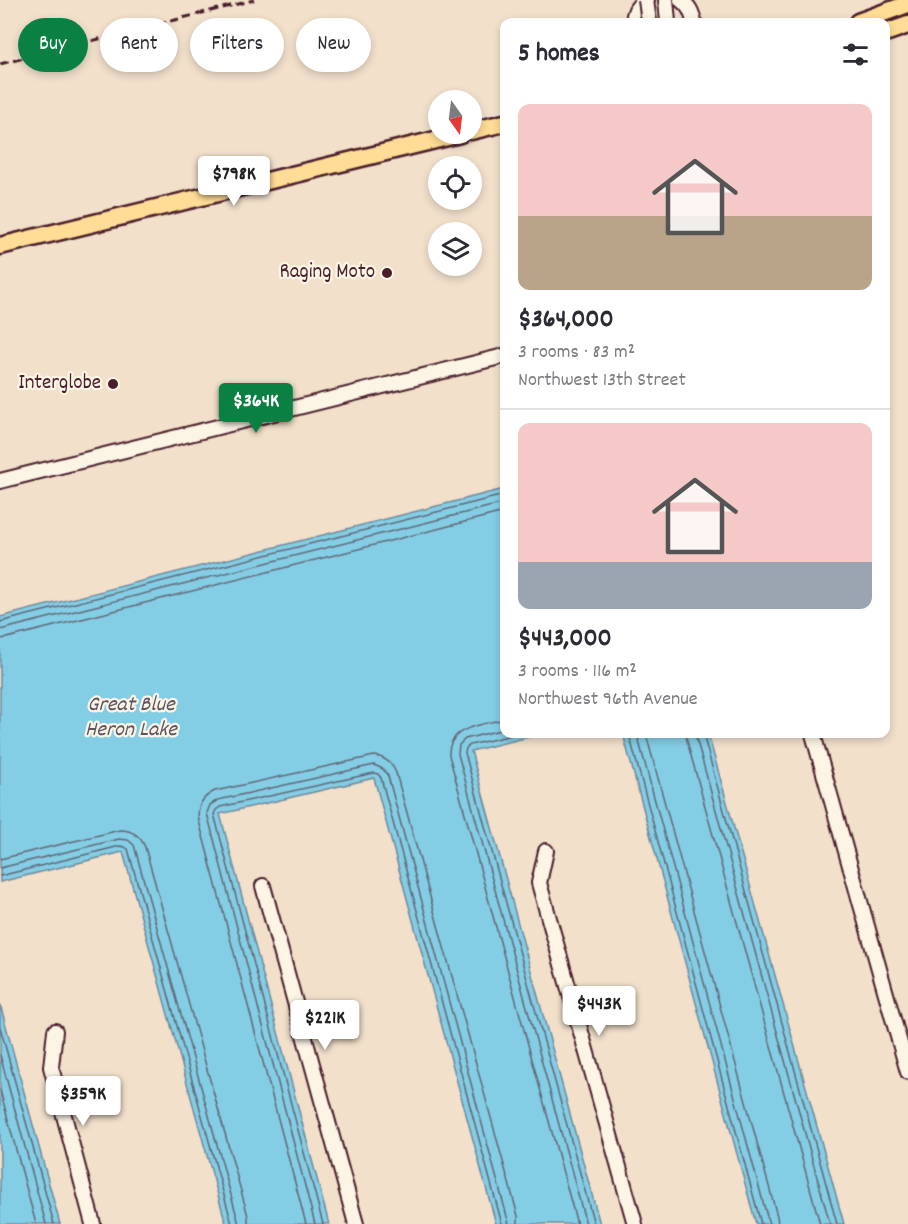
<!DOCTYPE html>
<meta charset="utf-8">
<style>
body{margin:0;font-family:Dekko,sans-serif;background:#f7f7f7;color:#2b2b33;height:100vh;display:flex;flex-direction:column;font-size:22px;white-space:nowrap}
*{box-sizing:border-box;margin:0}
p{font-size:20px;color:#7c7c81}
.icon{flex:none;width:33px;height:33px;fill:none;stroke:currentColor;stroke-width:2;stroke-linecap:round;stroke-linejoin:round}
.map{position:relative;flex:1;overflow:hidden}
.sheet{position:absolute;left:500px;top:18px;width:390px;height:720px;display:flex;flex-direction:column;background:#fff;border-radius:12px;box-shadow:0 3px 9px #0003}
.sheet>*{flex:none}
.banner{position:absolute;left:18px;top:18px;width:392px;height:54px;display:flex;gap:12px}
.needle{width:39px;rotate:166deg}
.buttons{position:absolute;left:428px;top:90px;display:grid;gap:12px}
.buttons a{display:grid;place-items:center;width:54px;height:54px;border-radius:50%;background:#fff;box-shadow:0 3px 9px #0003;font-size:30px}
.price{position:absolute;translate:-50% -51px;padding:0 14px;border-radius:6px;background:#fff;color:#222;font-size:20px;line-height:39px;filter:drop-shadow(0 2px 3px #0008)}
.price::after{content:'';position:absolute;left:50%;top:36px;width:18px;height:14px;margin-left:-9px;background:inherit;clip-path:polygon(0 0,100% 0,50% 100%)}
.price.active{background:#0b8043;color:#fff}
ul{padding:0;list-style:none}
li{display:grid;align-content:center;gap:12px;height:318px;padding:0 18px}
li+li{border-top:2px solid #e1e1e2}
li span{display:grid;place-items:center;height:186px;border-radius:12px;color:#555}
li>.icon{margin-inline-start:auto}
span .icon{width:108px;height:108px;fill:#fffc;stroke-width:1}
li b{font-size:26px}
h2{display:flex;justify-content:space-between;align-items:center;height:72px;padding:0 18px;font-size:26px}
.pill{padding:0 21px;border-radius:27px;background:#fff;box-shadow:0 3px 9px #0003;font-size:21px;line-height:54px}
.pill.active{background:#0b8043;color:#fff}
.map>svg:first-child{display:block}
.water{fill:#84cee5;stroke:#6d889b;stroke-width:1.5}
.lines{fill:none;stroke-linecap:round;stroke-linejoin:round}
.shore{stroke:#616575;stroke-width:1.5}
.minor-casing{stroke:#4a1f2b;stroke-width:18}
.major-casing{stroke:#4a1f2b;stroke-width:21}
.minor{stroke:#fcf5e5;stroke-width:14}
.major{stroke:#ffdd96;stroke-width:16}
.rail{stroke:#4a1f2b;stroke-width:3;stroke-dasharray:9 4.5;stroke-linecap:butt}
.minor-bridge-casing{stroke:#4a1f2b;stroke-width:18;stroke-linecap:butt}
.minor-bridge{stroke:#fcf5e5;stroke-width:14}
.poi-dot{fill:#4a1f2b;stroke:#fcf5e5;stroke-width:2}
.labels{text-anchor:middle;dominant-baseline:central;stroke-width:4.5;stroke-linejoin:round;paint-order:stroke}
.poi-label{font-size:21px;fill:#4a1f2b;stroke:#fcf5e5;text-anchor:end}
.water-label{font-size:22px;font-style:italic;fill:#5b5463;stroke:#fcf5e5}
</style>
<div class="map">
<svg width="908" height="1224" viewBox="0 0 908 1224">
<rect width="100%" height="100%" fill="#f2e0cb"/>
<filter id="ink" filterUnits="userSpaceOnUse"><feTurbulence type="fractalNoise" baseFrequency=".0167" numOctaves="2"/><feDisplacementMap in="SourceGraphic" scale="12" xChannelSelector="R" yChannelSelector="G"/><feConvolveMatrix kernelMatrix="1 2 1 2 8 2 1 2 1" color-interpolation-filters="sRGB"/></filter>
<g filter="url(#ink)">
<g class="water">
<path d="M 504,489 L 504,734 L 541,734 L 471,751 L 600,1224 L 496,1224 L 374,778 L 220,814 L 329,1224 L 226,1224 L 123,852 L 0,882 L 0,617 Z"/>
<path d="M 623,734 L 708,734 L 844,1224 L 756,1224 Z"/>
<path d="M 0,1004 L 60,1224 L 0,1224 Z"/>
</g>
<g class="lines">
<g class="shore">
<path d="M 0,622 L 504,495"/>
<path d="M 0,630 L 504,503"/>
<path d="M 0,639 L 7,638 L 504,512"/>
<path d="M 504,719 C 482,725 448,726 449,755 L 577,1224"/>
<path d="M 504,729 L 465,739 L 459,745 L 458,754 L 586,1224"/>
<path d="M 516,734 L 470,745 L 466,748 L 465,753 L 594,1224"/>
<path d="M 629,734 L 761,1224"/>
<path d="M 637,734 L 769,1224"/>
<path d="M 646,734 L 777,1216 L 778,1224"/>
<path d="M 686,734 L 687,741 L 820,1224"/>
<path d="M 695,734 L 830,1224"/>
<path d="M 703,734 L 837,1224"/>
<path d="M 0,859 L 120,830 C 132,830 140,835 145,847 L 248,1216 L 248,1224"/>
<path d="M 0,868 L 119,839 L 128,840 L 134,845 L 239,1224"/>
<path d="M 0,876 L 120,846 L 125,847 L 128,849 L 232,1224"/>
<path d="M 0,1027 L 54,1224"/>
<path d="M 0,1055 L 46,1224"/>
<path d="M 0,1090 L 36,1224"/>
<path d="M 306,1224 L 199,821 C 196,807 202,797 215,791 L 374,756 C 385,757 392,763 396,773 L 518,1216 L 518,1224"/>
<path d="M 315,1224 L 207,813 L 210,805 L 218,800 L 374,765 L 383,769 L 388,776 L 509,1224"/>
<path d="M 323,1224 L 214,814 L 216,810 L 220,807 L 374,773 L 378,774 L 381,778 L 502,1224"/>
</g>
<defs>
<g id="minor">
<path d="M 666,0 L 668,22"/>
<path d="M 681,0 C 689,6 692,12 694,22"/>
<path d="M 633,22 C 634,11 637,5 647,0"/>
<path d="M 0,481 L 504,356"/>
<path d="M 813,734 L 908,1072"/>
<path d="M 546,851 L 539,883 L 635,1224"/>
<path d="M 263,886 L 356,1224"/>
<path d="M 55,1031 L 51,1067 L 93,1224"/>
</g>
<g id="major">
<path d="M 858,22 L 908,4"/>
<path d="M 885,33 L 908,25"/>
<path d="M 471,131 L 504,123"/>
<path d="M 0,246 L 460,134"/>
</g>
</defs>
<use href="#minor" class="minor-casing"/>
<use href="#major" class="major-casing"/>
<use href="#minor" class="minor"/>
<use href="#major" class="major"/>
<path class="rail" d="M 0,64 L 254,0"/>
<defs>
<path id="minor-bridge" d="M 646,0 L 649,22"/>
</defs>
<use href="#minor-bridge" class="minor-bridge-casing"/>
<use href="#minor-bridge" class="minor-bridge"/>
</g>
</g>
<g class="poi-dot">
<circle cx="387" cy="273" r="6"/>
<circle cx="113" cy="384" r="6"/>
</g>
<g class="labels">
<g class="poi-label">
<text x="375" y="273">Raging Moto</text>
<text x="101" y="384">Interglobe</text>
</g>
<g class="water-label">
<text x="131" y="705">Great Blue<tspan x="131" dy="25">Heron Lake</tspan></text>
</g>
</g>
</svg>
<div class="buttons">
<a><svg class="needle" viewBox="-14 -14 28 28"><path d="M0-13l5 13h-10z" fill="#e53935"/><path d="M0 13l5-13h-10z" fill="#7c7c81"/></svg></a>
<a><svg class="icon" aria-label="locate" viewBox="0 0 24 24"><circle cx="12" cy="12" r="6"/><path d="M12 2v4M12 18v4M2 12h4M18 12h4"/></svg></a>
<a><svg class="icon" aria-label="layers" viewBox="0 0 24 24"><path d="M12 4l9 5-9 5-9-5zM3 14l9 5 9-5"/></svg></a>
</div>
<b class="price" style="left:234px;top:207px">$798K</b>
<b class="price active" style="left:256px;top:434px">$364K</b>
<b class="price" style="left:599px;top:1037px">$443K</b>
<b class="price" style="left:325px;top:1051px">$221K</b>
<b class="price" style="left:83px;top:1127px">$359K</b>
<div class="banner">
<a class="pill active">Buy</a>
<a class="pill">Rent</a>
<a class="pill">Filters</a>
<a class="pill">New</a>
</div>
<section class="sheet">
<h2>5 homes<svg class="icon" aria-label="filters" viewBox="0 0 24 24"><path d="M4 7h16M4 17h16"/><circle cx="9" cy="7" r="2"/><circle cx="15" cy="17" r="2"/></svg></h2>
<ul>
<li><span style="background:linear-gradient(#f6c9c9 60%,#b9a48a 0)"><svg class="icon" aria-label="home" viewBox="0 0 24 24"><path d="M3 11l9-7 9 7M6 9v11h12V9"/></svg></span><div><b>$364,000</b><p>3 rooms · 83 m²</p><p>Northwest 13th Street</p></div></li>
<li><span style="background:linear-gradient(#f6c9c9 75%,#9aa5b1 0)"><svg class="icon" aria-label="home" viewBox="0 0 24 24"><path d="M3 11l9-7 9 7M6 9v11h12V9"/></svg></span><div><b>$443,000</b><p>3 rooms · 116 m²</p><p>Northwest 96th Avenue</p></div></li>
</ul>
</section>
</div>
